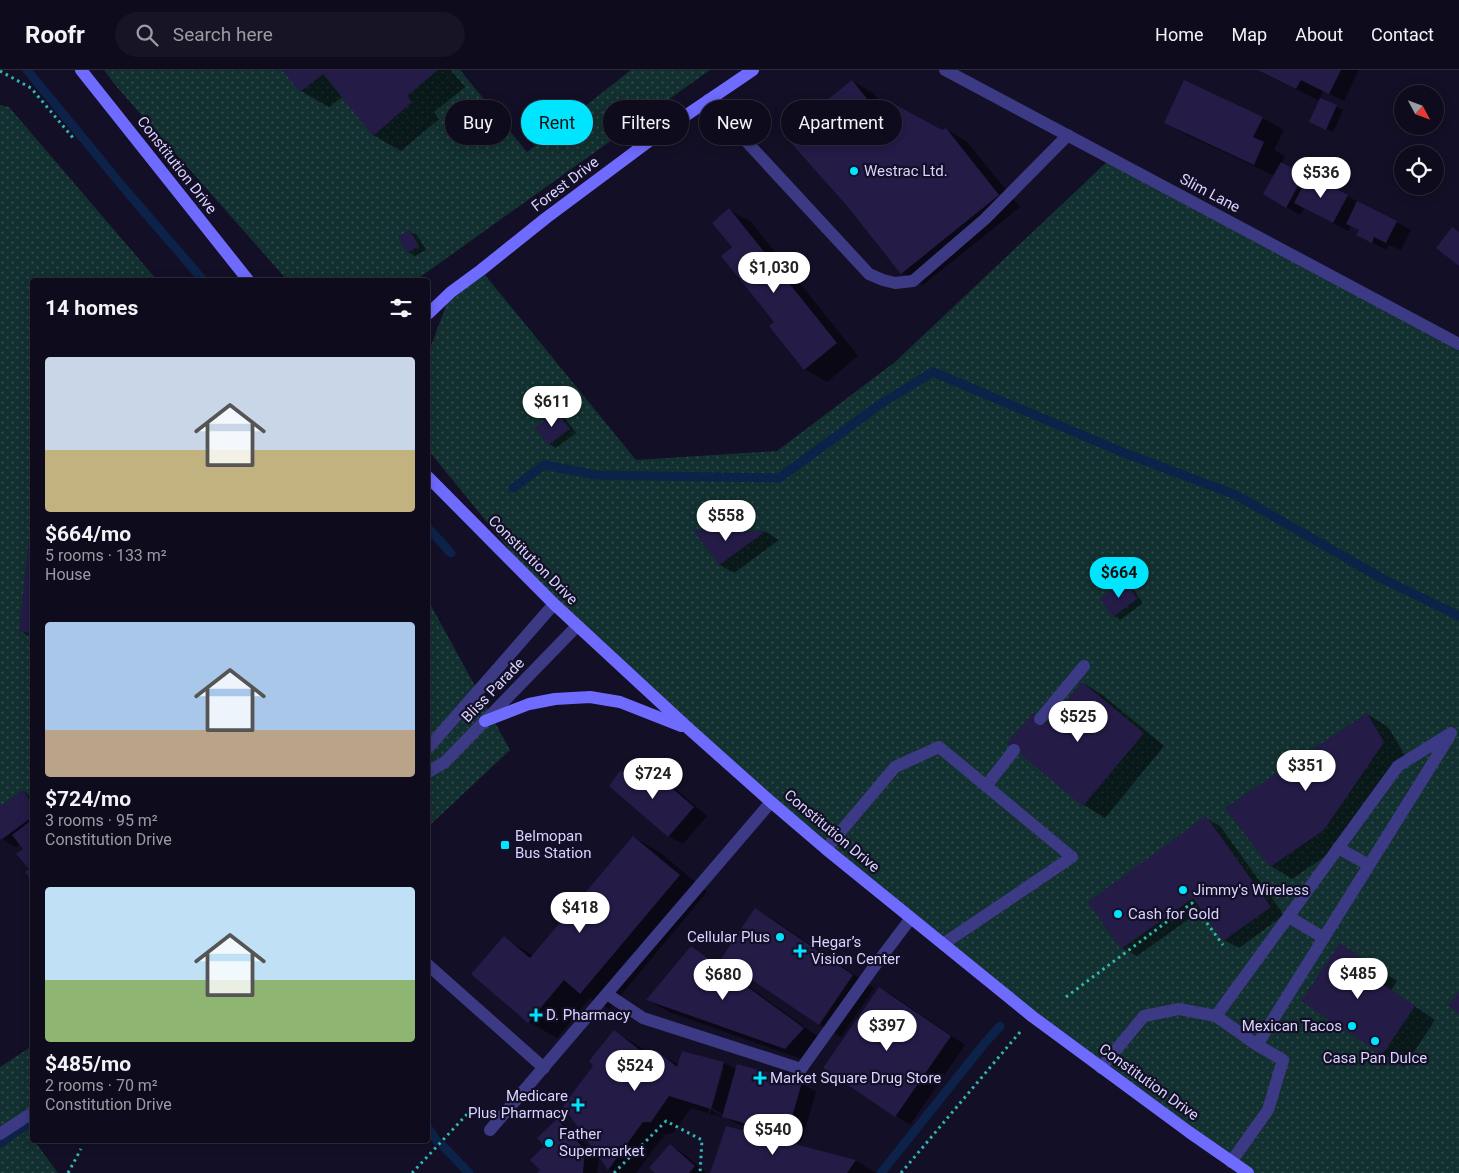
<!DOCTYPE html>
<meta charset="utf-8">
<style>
body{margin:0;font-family:Roboto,sans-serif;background:#171425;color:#f1f3f6;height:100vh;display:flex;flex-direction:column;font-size:19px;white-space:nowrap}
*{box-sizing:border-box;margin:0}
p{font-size:16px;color:#9b9ba3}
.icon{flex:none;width:28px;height:28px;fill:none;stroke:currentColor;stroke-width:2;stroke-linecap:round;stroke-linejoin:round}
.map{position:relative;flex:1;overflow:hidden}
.panel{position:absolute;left:30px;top:208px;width:400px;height:865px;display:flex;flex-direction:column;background:#0e0b1c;border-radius:5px;box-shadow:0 2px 12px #0003,0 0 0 1px #2e2b3b}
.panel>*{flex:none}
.guide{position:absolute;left:445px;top:30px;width:475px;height:45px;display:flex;gap:10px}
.needle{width:32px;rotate:131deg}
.tools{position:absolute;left:1394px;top:15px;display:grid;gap:10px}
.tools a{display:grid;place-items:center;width:50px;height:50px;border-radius:50%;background:#0e0b1c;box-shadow:0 2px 12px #0003,0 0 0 1px #2e2b3b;font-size:25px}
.price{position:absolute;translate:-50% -42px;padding:0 11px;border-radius:18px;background:#fff;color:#222;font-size:16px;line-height:32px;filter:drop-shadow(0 1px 2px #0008)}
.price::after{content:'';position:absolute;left:50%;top:30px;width:15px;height:11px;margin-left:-8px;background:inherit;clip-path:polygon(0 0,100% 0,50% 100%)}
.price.selected{background:#00e5ff;color:#111}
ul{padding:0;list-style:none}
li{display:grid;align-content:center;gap:10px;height:265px;padding:0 15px}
li span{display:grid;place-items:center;height:155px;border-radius:5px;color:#555}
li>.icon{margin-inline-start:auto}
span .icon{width:90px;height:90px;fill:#fffc;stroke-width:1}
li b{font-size:21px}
h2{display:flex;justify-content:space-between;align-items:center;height:60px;padding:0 15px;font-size:21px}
.tag{padding:0 18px;border-radius:22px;background:#0e0b1c;box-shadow:0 2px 12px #0003,0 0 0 1px #2e2b3b;font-size:18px;line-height:45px}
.tag.selected{background:#00e5ff;color:#111}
header{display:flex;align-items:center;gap:30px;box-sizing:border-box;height:70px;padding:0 25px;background:#0e0b1c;border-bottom:1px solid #2e2b3b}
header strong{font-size:24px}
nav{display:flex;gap:28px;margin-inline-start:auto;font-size:18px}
.search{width:350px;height:45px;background:#171425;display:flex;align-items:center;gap:12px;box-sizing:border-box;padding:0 18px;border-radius:28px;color:#9b9ba3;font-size:19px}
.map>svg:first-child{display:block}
.grass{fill:url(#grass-dots)}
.shadow{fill:#0007}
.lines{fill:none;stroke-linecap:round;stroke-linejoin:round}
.stream{stroke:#0c2248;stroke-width:9}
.building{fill:#241b47}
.path{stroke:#2fb8b0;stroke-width:3;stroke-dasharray:2.5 4;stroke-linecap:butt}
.lane{stroke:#3d3a85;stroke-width:12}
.street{stroke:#3d3a85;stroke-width:12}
.secondary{stroke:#6f6bff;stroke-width:12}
.poi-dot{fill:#00e5ff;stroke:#130f26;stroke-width:2}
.labels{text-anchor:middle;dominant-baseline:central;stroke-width:4.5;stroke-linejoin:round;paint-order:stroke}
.street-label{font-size:15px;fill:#d9d4ff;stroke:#130f26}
.poi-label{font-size:15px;fill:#d9d4ff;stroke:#130f26;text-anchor:start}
</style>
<header>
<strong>Roofr</strong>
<div class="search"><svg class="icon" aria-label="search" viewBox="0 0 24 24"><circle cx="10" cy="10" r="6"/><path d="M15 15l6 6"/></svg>Search here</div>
<nav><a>Home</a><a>Map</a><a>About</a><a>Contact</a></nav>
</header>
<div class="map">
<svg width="1459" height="1103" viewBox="0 0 1459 1103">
<defs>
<pattern id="grass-dots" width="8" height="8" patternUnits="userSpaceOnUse" patternTransform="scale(1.25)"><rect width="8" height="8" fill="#12302f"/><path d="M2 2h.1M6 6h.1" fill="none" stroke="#344d4e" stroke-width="1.8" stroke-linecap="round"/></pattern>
</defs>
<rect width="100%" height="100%" fill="#130f26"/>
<g class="grass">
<path d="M 104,0 L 460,0 L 527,82 L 631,0 L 710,0 L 416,210 L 287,210 L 116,16 Z"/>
<path d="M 0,35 L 9,37 L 157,210 L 32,210 L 32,725 L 0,743 Z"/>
<path d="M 1111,88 L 1459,274 L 1459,1103 L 1248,1103 L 911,848 L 554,534 L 428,380 L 428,284 L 451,222 L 481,200 L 636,390 L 777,381 L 895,292 Z"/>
<path d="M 428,530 L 510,680 L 428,757 Z"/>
<path d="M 32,976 L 32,1070 L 40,1070 L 36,1073 L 58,1103 L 0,1103 L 0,997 Z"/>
</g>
<g class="shadow">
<path d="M 283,0 L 451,0 L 465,17 L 434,42 L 439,49 L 401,81 L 373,65 L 342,27 L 329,37 L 301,21 Z"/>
<path d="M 1256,0 L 1359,0 L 1344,31 L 1323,21 L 1319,29 L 1343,40 L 1333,62 L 1317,55 L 1320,31 Z"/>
<path d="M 852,11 L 873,23 L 883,35 L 942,61 L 946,59 L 967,72 L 1020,137 L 923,215 L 902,203 Z"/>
<path d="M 1262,48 L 1284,60 L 1274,80 L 1285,86 L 1282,93 L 1308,108 L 1347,126 L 1411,160 L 1401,180 L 1389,175 L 1386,180 L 1358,165 L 1360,160 L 1351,155 L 1348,161 L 1304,138 L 1300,145 L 1264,124 L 1275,106 L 1187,65 L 1165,53 Z"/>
<path d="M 729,140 L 751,152 L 858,286 L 827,312 L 805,299 L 771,256 L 775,252 L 734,178 Z"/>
<path d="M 410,161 L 417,165 L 426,180 L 415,186 L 408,182 L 400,167 Z"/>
<path d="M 556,343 L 563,346 L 576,363 L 556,378 L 549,374 Z"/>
<path d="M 32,450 L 32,568 L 20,561 Z"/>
<path d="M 696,461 L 766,462 L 779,470 L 734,503 L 720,495 Z"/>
<path d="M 1125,512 L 1131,516 L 1143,533 L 1120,550 L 1114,546 Z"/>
<path d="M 1083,613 L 1104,626 L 1164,676 L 1105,748 L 1084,735 L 1009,673 L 1033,645 L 1049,654 Z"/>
<path d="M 1367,644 L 1388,657 L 1405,685 L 1346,772 L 1292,809 L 1271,796 Z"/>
<path d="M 658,708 L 673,717 L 707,746 L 683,774 L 668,766 Z"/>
<path d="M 23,721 L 32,727 L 32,809 L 27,802 L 30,800 L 25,779 L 21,774 L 16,777 L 2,769 L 0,766 L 0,738 Z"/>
<path d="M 1206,748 L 1220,756 L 1284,845 L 1239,878 L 1224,870 L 1203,839 L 1137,886 L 1122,878 Z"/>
<path d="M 633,767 L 661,783 L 707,822 L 609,939 L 590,928 L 557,968 L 529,952 L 473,904 L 504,868 L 534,886 Z"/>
<path d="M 756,840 L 777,852 L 874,918 L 841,967 L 819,954 Z"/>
<path d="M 1340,875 L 1397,911 L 1391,920 L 1435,950 L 1404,997 L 1382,984 Z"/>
<path d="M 691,878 L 712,890 L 824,971 L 807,991 L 669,942 L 648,930 Z"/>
<path d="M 880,918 L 894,926 L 965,975 L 910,1055 L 896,1046 L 825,997 Z"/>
<path d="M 614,962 L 636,974 L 652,987 L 657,982 L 679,995 L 683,982 L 724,993 L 737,1000 L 801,1013 L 816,1022 L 801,1073 L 738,1054 L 724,1047 L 724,1045 L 712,1038 L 724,997 L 722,997 L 705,1037 L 709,1039 L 708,1043 L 691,1038 L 673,1063 L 665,1064 L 636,1103 L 615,1103 L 609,1099 L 565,1036 L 595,996 Z"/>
<path d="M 711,1040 L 723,1047 L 710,1044 Z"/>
<path d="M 557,1051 L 571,1059 L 599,1089 L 597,1103 L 539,1103 L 542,1100 L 546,1076 Z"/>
<path d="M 726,1057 L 856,1091 L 876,1103 L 711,1103 Z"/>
<path d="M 670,1075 L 684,1084 L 706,1103 L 657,1103 Z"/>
</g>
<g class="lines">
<g class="stream">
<path d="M 27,0 L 128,123 L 203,210"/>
<path d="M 513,418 L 544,395 L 596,405 L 779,408 L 882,333 L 933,302 L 1122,382 L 1236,425 L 1383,509 L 1459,546"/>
<path d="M 428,458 L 451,483"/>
<path d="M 428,1058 L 437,1071"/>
<path d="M 0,1073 L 32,1051"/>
<path d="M 443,1076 L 469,1103"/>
<path d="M 881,1103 L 984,974 L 1000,956"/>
</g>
</g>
<g class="building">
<path d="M 282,0 L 438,0 L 407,26 L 412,32 L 373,66 L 323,4 L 300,22 Z"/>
<path d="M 1257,0 L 1341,0 L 1329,24 L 1301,10 L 1296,19 Z"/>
<path d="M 852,10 L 876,40 L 887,30 L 942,60 L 946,58 L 999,125 L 901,204 L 848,137 L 784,65 Z"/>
<path d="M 1184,10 L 1263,47 L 1253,67 L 1264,72 L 1254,95 L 1164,53 Z"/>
<path d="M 1320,28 L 1337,35 L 1326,60 L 1309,52 Z"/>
<path d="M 1281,92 L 1304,105 L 1286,138 L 1263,124 Z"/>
<path d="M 1309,105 L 1348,125 L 1333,153 L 1294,133 Z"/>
<path d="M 1357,131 L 1397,151 L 1386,173 L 1374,167 L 1372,173 L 1356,165 L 1359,160 L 1346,154 Z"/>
<path d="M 729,138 L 837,273 L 804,300 L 769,256 L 774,252 L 721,186 L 732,177 L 712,153 Z"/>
<path d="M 1452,157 L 1459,162 L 1459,196 L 1436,178 Z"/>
<path d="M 410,160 L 419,176 L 407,183 L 398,167 Z"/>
<path d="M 556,341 L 570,359 L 548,375 L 535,358 Z"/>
<path d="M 31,450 L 32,450 L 32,563 L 19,562 Z"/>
<path d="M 693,460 L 766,461 L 719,495 Z"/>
<path d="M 1125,511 L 1137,529 L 1113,547 L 1100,529 Z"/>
<path d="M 1082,612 L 1144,663 L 1083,736 L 1007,673 L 1033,643 L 1046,654 Z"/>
<path d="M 1367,643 L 1384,672 L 1324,760 L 1270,797 L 1225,738 Z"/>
<path d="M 620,701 L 659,707 L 694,737 L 668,767 L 609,716 Z"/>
<path d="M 23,720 L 32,734 L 32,747 L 1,770 L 0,768 L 0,736 Z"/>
<path d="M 1206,746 L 1271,837 L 1223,871 L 1193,828 L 1121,879 L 1088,832 Z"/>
<path d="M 29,752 L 32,757 L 32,811 L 25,802 L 29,799 L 16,784 L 23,779 L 12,765 Z"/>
<path d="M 633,766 L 680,805 L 580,924 L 564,910 L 528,953 L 471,904 L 504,866 L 530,888 Z"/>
<path d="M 755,838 L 853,905 L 819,955 L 721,889 Z"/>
<path d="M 1340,873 L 1377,898 L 1370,906 L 1415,936 L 1382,985 L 1301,931 Z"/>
<path d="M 691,876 L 804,958 L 785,979 L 646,930 Z"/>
<path d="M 879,917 L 951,966 L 895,1047 L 823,998 Z"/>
<path d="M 1459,922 L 1459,944 L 1448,935 Z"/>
<path d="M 614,960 L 650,988 L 656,980 L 677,997 L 682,981 L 724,992 L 711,1039 L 669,1026 L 651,1052 L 643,1052 L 608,1100 L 563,1036 L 593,996 L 589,991 Z"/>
<path d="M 737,994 L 802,1012 L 787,1065 L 722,1047 Z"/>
<path d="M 557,1049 L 585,1080 L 583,1103 L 537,1103 L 540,1100 L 530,1090 L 544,1076 L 537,1068 Z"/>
<path d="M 726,1056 L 856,1090 L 847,1103 L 710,1103 Z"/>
<path d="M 670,1074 L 695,1096 L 689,1103 L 655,1103 L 649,1098 Z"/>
</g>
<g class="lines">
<g class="path">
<path d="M 0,1 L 31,18 L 74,69"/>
<path d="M 1066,927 L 1192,833 L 1223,875"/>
<path d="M 68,1103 L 81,1079"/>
<path d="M 412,1103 L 471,1040"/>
<path d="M 614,1103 L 666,1051 L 702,1070 L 700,1103"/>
<path d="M 901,1103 L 1020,962"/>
</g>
<g class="lane">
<path d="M 708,30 L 869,204 L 883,210 L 895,213 L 913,211 L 985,149 L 1068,65"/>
<path d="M 1040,649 L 1084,596"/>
<path d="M 986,716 L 1014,680"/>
<path d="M 1338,778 L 1369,795"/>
<path d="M 826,779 L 895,697 L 939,677 L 1072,787 L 943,874"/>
<path d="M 1289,847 L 1324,868"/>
<path d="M 428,895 L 544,998"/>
<path d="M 607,924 L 643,948 L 801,999 L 871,901 L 911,848"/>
<path d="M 1216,946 L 1398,696 L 1451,663"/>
<path d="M 1257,975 L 1449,667"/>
<path d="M 1101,998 L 1144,946 L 1179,939 L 1216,946 L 1257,975 L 1283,990 L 1268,1040 L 1231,1092"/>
<path d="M 490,1060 L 771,732"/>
</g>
<g class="street">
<path d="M 945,0 L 1459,274"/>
<path d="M 428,678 L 554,534"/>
<path d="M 428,702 L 445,692 L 577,556"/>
<path d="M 0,1064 L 32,1043"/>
</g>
<g class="secondary">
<path d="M 81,0 L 248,210"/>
<path d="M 428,244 L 451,222 L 481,200 L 546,148 L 660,63 L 753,0"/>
<path d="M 428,407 L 554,534 L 688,658 L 771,732 L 826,779 L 1033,947 L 1189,1062 L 1248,1103"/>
<path d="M 485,651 L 529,634 L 555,629 L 590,627 L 620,632 L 681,656"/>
</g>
</g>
<g class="poi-dot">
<circle cx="854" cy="101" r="5"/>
<rect x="500" y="770" width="10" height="10" rx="2.5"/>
<circle cx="1183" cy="820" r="5"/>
<circle cx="1118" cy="844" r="5"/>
<circle cx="780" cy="867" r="5"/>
<path d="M797.5 873.5h5v5h5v5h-5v5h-5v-5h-5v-5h5z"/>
<path d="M533.5 937.5h5v5h5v5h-5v5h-5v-5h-5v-5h5z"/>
<circle cx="1352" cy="956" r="5"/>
<circle cx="1375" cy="971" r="5"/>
<path d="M757.5 1000.5h5v5h5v5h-5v5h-5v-5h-5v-5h5z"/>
<path d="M575.5 1027.5h5v5h5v5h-5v5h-5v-5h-5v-5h5z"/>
<circle cx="549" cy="1073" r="5"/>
</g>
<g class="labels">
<g class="street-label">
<text transform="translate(177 95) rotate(52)">Constitution Drive</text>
<text transform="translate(565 114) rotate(-37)">Forest Drive</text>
<text transform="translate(1210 123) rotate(28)">Slim Lane</text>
<text transform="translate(533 490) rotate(45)">Constitution Drive</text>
<text transform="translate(493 620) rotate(-46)">Bliss Parade</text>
<text transform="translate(832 761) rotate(40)">Constitution Drive</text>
<text transform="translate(1149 1012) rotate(36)">Constitution Drive</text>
</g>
<g class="poi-label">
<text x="864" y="101">Westrac Ltd.</text>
<text x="515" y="766">Belmopan<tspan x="515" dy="17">Bus Station</tspan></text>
<text x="1193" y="820">Jimmy's Wireless</text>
<text x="1128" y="844">Cash for Gold</text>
<text x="770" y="867" text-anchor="end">Cellular Plus</text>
<text x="811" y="872">Hegar’s<tspan x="811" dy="17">Vision Center</tspan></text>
<text x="546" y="945">D. Pharmacy</text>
<text x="1342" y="956" text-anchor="end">Mexican Tacos</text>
<text x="1375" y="988" text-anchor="middle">Casa Pan Dulce</text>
<text x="770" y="1008">Market Square Drug Store</text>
<text x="568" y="1026" text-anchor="end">Medicare<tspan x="568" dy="17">Plus Pharmacy</tspan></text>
<text x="559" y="1064">Father<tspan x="559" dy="17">Supermarket</tspan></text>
</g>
</g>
</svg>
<div class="tools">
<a><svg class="needle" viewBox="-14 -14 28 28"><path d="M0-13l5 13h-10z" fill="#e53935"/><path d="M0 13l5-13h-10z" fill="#9b9ba3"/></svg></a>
<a><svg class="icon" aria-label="locate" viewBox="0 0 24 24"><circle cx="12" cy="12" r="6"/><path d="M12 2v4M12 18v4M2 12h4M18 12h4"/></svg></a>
</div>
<b class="price" style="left:1321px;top:129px">$536</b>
<b class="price" style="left:774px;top:224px">$1,030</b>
<b class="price" style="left:552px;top:358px">$611</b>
<b class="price" style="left:726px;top:472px">$558</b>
<b class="price selected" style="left:1119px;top:529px">$664</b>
<b class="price" style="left:1078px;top:673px">$525</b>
<b class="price" style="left:1306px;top:722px">$351</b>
<b class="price" style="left:653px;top:730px">$724</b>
<b class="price" style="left:580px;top:864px">$418</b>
<b class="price" style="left:1358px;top:930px">$485</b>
<b class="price" style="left:723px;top:931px">$680</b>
<b class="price" style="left:887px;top:982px">$397</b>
<b class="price" style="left:635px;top:1022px">$524</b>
<b class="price" style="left:773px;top:1086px">$540</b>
<div class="guide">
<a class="tag">Buy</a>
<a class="tag selected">Rent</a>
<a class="tag">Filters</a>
<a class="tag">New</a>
<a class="tag">Apartment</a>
</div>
<section class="panel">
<h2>14 homes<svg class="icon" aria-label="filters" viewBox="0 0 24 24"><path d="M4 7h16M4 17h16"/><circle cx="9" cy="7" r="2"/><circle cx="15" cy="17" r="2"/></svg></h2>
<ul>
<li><span style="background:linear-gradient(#c9d6e8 60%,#c2b280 0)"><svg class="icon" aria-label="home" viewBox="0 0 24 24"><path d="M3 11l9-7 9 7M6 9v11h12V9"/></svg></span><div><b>$664/mo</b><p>5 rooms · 133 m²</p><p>House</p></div></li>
<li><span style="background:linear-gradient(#a9c7e8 70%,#b9a48a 0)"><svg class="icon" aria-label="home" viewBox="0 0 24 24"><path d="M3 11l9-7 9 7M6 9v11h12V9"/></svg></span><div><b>$724/mo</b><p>3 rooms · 95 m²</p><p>Constitution Drive</p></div></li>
<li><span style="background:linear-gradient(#bfe0f5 60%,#8fb573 0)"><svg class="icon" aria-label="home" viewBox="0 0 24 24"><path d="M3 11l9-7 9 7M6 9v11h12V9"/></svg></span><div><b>$485/mo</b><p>2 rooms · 70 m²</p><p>Constitution Drive</p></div></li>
</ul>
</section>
</div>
